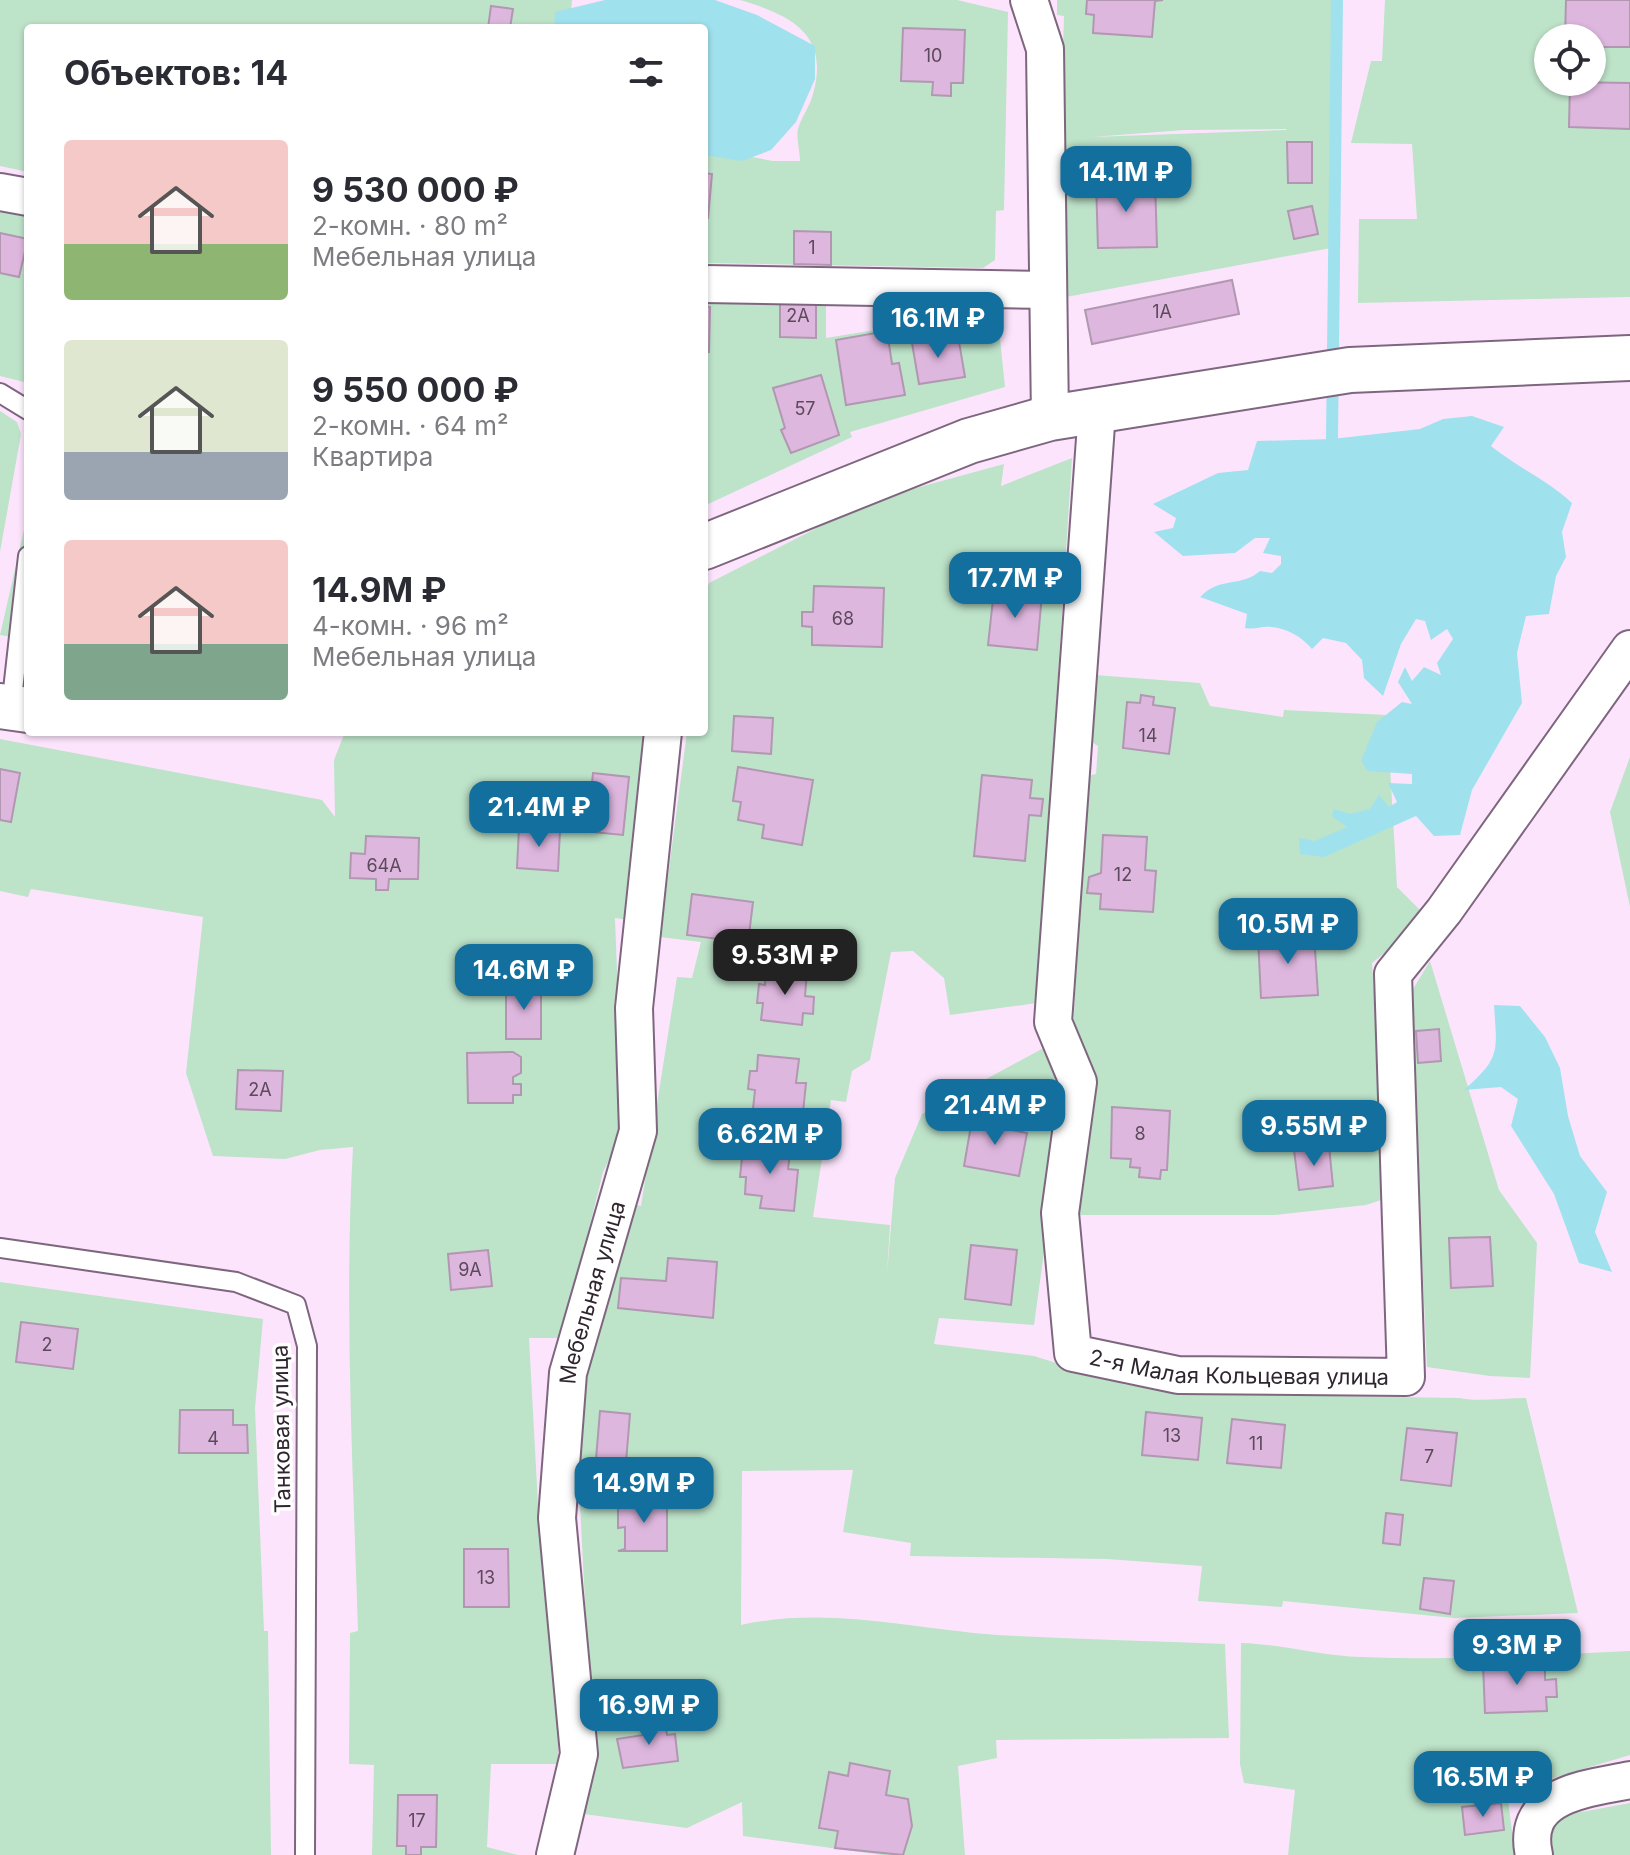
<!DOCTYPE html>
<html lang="ru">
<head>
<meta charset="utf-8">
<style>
  :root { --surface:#fff; --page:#f7f7f7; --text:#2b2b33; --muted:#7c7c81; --accent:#136f9e }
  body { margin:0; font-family:Inter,sans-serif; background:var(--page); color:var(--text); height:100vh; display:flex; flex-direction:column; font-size:30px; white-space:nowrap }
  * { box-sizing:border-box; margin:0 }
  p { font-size:26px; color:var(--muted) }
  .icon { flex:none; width:44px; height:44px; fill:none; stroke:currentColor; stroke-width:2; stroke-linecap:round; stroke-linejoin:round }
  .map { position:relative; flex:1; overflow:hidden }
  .side { position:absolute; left:24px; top:24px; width:684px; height:712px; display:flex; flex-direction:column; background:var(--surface); border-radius:8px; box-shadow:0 2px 6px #0004 }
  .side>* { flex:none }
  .fabs { position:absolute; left:1534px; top:24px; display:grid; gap:16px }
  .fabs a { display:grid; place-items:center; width:72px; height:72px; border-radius:50%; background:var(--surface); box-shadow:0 2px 6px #0004; font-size:40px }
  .price { position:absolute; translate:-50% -68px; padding:0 18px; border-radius:16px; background:var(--accent); color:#fff; font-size:26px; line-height:52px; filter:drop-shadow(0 2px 4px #0008) }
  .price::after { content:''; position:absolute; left:50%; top:48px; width:24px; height:18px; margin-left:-12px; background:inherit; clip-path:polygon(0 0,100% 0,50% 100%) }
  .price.on { background:#222; color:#fff }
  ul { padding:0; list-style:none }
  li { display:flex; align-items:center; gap:24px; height:200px; padding:0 40px }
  li span { display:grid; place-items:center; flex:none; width:224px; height:160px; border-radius:8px; color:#555 }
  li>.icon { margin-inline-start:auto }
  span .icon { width:96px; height:96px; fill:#fffc; stroke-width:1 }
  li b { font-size:34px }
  h2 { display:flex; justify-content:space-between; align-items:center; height:96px; padding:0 40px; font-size:34px }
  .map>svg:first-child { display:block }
  .green { fill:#bde3c9; fill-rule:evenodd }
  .water { fill:#a0e1ee }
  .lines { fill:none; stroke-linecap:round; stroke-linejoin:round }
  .stream { stroke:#a0e1ee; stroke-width:12 }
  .building { fill:#deb7de; stroke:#b197b1; stroke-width:2 }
  .lane-casing { stroke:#7f667f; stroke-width:22 }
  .street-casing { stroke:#7f667f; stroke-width:40 }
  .secondary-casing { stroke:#7f667f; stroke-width:48 }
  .lane { stroke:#fff; stroke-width:18 }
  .street { stroke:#fff; stroke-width:36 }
  .secondary { stroke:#fff; stroke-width:44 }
  .labels { text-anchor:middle; stroke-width:7; stroke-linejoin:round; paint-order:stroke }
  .number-label { font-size:18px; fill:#5b4a5b }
  .street-label { font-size:22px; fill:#2f252f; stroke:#fff }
</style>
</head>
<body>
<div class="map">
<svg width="1630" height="1855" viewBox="0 0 1630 1855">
  <rect width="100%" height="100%" fill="#fce5fc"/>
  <path class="green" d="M0 0H572L570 28H28V172L0 166Z
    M740 0H957L1008 12 1004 210 996 211 995 260 983 268 704 263V148L773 161H800C800 152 796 137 798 129 801 118 810 106 813 94 830 34 791 15 740 0Z
    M1057 0H1340L1332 128 1331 248 1055 299 1064 16 1057 15ZM1184 130 1286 129 1287 130 1092 137Z
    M1385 0H1630V297L1358 303 1359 219H1417L1412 144 1351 143 1371 61H1382ZM1548 38H1592V82H1548Z
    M0 200 28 207V383L0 376Z
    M826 291V338L997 310 1005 387 850 432 852 437 704 506V292Z
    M0 411 17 422 21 434 0 552Z
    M1072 458 1037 1003 950 1015 944 978 913 951 891 952 870 1060 852 1071 846 1102 831 1100 813 1217 890 1225 887 1274 895 1178 922 1114 1049 1045 1066 1091 1034 1325 939 1318 934 1344 1034 1356 1126 1385 1217 1394 1459 1398C1480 1402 1503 1398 1526 1398L1578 1613 1454 1618 1283 1601 1282 1607 1198 1601 1202 1566 1107 1559 910 1556 911 1543 843 1532 853 1470 742 1471 741 1625C827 1606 911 1629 997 1635 1073 1639 1149 1641 1225 1644L1229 1738 996 1740 997 1758 958 1766 965 1855H882L743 1836 742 1802 687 1828 584 1814 582 1764 592 1742 578 1464 592 1333 621 1201 641 1206 677 977 692 978 701 942 660 937 687 732H704V597L709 583 872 500 1004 464 1001 486Z
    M28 512V640L0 635Z
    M1095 675 1200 683 1210 706 1283 717 1284 710 1387 715 1397 887 1428 918 1372 963 1387 1183 1381 1200 1366 1205 1275 1215H1076L1073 1031 1087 776 1096 774 1098 746 1090 741Z
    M345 732H653L630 920 615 918 623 1132 603 1172 562 1338H529L538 1505 558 1624V1764H491L487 1847 518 1855H372L374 1765 349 1764 350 1633 358 1631C353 1470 344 1306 353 1147L320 1150 285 1159 213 1156 186 1073 203 917 31 889 28 897 0 891V739L322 800 335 817 334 760Z
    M1630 757V907L1610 812Z
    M1430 961 1499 1190 1537 1243 1530 1378 1490 1376 1427 1367 1410 994Z
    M0 1282 263 1319 255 1408 264 1631H268L271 1855H0Z
    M1241 1643C1282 1644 1320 1656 1361 1657 1451 1661 1540 1655 1630 1651V1755L1507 1792 1515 1855H1288L1295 1790 1244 1783 1240 1764Z
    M1630 1803V1855H1545L1552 1824 1560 1816Z"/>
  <path class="water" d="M605 0H715L757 15 815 46V79L796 122 771 150 742 161 704 155V28H554L555 12Z
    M1472 416 1504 427 1491 446C1517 467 1547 480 1572 503L1562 532 1566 557 1556 576 1549 614 1526 616 1517 653 1522 703 1472 790 1460 835 1434 836 1416 816 1324 857 1300 854 1299 838 1315 841 1347 827 1332 816 1334 809 1350 814 1370 809 1379 795 1389 807 1397 802 1388 783 1412 784V774L1368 771 1361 761 1377 722 1402 702 1412 704 1398 682 1405 667 1412 681 1424 667 1441 675 1437 663 1453 639 1447 629 1431 640 1425 621 1416 619 1401 644 1383 696 1364 678 1362 660 1346 643 1323 638 1312 649C1302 637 1287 628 1271 627 1261 626 1256 630 1245 628L1247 614 1200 597C1220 576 1240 588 1260 571L1272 573 1281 564V556L1263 553 1270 538H1255L1235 553 1183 556 1154 532 1173 528 1176 518 1153 504 1218 473 1248 470 1257 441 1332 439 1420 429 1443 419Z
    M1494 1005 1520 1006 1545 1037 1560 1068 1568 1116 1580 1156 1607 1192 1595 1232 1612 1272 1579 1263 1554 1194 1511 1126 1518 1099 1501 1087 1464 1090C1501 1057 1497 1052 1494 1005Z"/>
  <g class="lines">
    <path class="stream" d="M1332 439 1337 0"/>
  </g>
  <path class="building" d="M1087 0H1163L1155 1 1152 37 1093 33 1094 15 1086 14Z
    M1566 0H1630V47H1592V38H1565Z
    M491 6 513 9 510 28H488Z
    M903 28 965 30 963 83H951V96L932 95 933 82 901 81Z
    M1570 82 1630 83V129L1569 127Z
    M1287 142H1312V183H1288Z
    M1154 153 1155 180 1106 182 1105 154Z
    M704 173 712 174 708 218 704 217Z
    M1155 180 1157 247 1098 248 1096 181Z
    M1312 206 1318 234 1294 239 1288 211Z
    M794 231 831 232V265L794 264Z
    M0 233 28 239 19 277 0 273Z
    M1232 280 1239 314 1092 344 1085 310Z
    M780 294H816V338L780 337Z
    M704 306 710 307 709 352H704Z
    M887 331 892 364 899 363 905 395 846 405 836 340Z
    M958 336 965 377 919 384 912 343Z
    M821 375 839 435 791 453 781 430 785 428 773 388Z
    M814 586 884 588 882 647 812 645V627L802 626V612H813Z
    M994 590 1042 594 1037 650 988 645Z
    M1141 695 1154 697 1153 705 1175 708 1169 754 1123 748 1127 702 1140 703Z
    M734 716 773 718 771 754 732 751Z
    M738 767 813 780 802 845 762 838 764 825 738 820 741 802 733 801Z
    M0 769 20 773 11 822 0 820Z
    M593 773 629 777 623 835 573 830 576 801 590 803Z
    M982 775 1032 780 1030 798 1043 799 1041 816 1029 815 1025 861 974 856Z
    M519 828 560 830 558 871 517 868Z
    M1103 835 1147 837 1145 870 1156 871 1153 912 1100 909 1101 894 1087 893 1089 877 1101 873Z
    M366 836 419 838 418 879H389L388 890H376V879L350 878 351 853 365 854Z
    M692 894 753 902 748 943 687 935Z
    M1314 934 1318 995 1261 998 1258 938Z
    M766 968 807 972 805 996 814 997 813 1014 803 1013 802 1025 761 1020 763 1003H757L759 984 765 985Z
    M541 985V1039H506V986Z
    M1439 1029 1441 1061 1418 1063 1416 1031Z
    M513 1052 521 1057V1073L513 1077V1084H521V1095H513V1103H468L467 1053Z
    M758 1055 799 1059 796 1083H806L802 1122 752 1118 755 1090 748 1089 750 1071H757Z
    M238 1070 283 1071 281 1111 236 1109Z
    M1112 1107 1170 1111 1167 1170H1161L1160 1179 1139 1177 1140 1168 1130 1167 1131 1159 1111 1158Z
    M973 1114 1002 1120 1001 1128 1027 1133 1019 1176 964 1166Z
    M750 1142 791 1146 788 1169 798 1170 794 1211 760 1208 762 1196 745 1194 746 1177H740L742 1158 748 1159Z
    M1329 1146 1333 1186 1299 1190 1294 1150Z
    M1490 1237 1493 1286 1451 1288 1449 1238Z
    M971 1245 1017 1250 1011 1305 965 1299Z
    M488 1250 492 1286 451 1290 448 1254Z
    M668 1258 717 1262 713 1318 618 1308 621 1278 666 1281Z
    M21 1322 78 1329 73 1369 16 1362Z
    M180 1410H233V1425H247L248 1453H179Z
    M600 1411 630 1414 626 1462 596 1459Z
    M1146 1412 1202 1418 1198 1460 1142 1455Z
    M1232 1419 1285 1425 1281 1468 1227 1463Z
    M1407 1428 1457 1433 1451 1486 1401 1480Z
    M618 1501H667V1551H618L625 1549V1527L618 1528Z
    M1386 1513 1403 1515 1400 1545 1383 1543Z
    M464 1549H508L509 1607H464Z
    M1424 1578 1454 1581 1450 1614 1420 1609Z
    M1545 1661V1680L1556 1679 1557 1697H1546L1547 1711 1485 1713 1483 1664Z
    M665 1720 667 1735 675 1734 678 1761 623 1768 617 1739 650 1734 649 1722Z
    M850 1763 890 1771 886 1795 908 1799 912 1826 903 1855 835 1848 838 1831 819 1828 829 1772 848 1776Z
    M398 1795H437L436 1847H421V1855H406V1846H397Z
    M1501 1803 1504 1830 1465 1835 1462 1807Z"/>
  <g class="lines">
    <defs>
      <path id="lane" d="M0 393 28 410
        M11 708 28 556
        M0 1248 236 1282 296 1305 307 1346 305 1855"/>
      <g id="street">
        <path d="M1029 0 1045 49 1050 418"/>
        <path d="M0 192 28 197"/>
        <path d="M704 284 1047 290"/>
        <path id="s1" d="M1097 411 1053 1022 1078 1082 1060 1213 1073 1353 1178 1375 1406 1377 1393 974 1444 911 1630 649"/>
        <path id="s2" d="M555 1855 579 1754 557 1518 568 1373 638 1131 634 1008 663 732"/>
        <path d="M1534 1855C1520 1793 1588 1789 1630 1780"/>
      </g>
      <path id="secondary" d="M704 547 969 441 1050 418 1350 370 1630 358
        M0 706 28 710"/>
    </defs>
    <use href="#lane" class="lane-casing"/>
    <use href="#street" class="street-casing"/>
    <use href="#secondary" class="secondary-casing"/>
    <use href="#lane" class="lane"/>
    <use href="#street" class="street"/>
    <use href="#secondary" class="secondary"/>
  </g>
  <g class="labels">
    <g class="number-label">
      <text x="933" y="62">10</text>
      <text x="812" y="254">1</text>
      <text x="1162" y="318">1А</text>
      <text x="798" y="322">2А</text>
      <text x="805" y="415">57</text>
      <text x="843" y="625">68</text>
      <text x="1148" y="742">14</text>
      <text x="384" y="872">64А</text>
      <text x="1123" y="881">12</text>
      <text x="260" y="1096">2А</text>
      <text x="1140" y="1140">8</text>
      <text x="470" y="1276">9А</text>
      <text x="47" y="1351">2</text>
      <text x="1172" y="1442">13</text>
      <text x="213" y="1445">4</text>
      <text x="1256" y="1450">11</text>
      <text x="1429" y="1463">7</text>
      <text x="486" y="1584">13</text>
      <text x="417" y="1827">17</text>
    </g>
    <g class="street-label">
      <text dy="8" stroke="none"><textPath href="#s2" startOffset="570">Мебельная улица</textPath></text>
      <text dy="8" stroke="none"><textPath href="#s1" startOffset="1118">2-я Малая Кольцевая улица</textPath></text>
      <text transform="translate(281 1429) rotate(-91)" y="8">Танковая улица</text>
    </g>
  </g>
</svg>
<div class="fabs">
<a><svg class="icon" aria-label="locate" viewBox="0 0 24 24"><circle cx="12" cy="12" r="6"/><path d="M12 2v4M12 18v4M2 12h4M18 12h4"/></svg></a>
</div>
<b class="price" style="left:1126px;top:214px">14.1M ₽</b>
<b class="price" style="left:938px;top:360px">16.1M ₽</b>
<b class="price" style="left:1015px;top:620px">17.7M ₽</b>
<b class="price" style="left:539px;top:849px">21.4M ₽</b>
<b class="price" style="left:1288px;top:966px">10.5M ₽</b>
<b class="price on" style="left:785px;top:997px">9.53M ₽</b>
<b class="price" style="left:524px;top:1012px">14.6M ₽</b>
<b class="price" style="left:995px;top:1147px">21.4M ₽</b>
<b class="price" style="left:1314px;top:1168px">9.55M ₽</b>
<b class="price" style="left:770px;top:1176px">6.62M ₽</b>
<b class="price" style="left:644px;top:1525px">14.9M ₽</b>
<b class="price" style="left:1517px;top:1687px">9.3M ₽</b>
<b class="price" style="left:649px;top:1747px">16.9M ₽</b>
<b class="price" style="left:1483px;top:1819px">16.5M ₽</b>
<section class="side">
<h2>Объектов: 14<svg class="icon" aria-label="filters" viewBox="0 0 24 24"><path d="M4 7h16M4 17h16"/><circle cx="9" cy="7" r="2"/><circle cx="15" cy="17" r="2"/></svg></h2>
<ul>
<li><span style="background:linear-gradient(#f6c9c9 65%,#8fb573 0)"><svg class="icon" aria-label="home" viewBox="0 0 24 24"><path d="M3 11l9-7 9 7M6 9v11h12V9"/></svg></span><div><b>9 530 000 ₽</b><p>2-комн. · 80 m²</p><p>Мебельная улица</p></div></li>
<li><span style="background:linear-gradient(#dfe7d0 70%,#9aa5b1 0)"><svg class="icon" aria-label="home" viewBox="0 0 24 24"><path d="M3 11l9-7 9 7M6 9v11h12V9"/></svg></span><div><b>9 550 000 ₽</b><p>2-комн. · 64 m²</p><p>Квартира</p></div></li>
<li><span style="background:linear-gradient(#f6c9c9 65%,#7fa58c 0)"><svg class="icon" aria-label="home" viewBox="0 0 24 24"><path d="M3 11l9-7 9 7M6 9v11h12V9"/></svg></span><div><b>14.9M ₽</b><p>4-комн. · 96 m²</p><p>Мебельная улица</p></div></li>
</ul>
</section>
</div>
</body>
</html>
